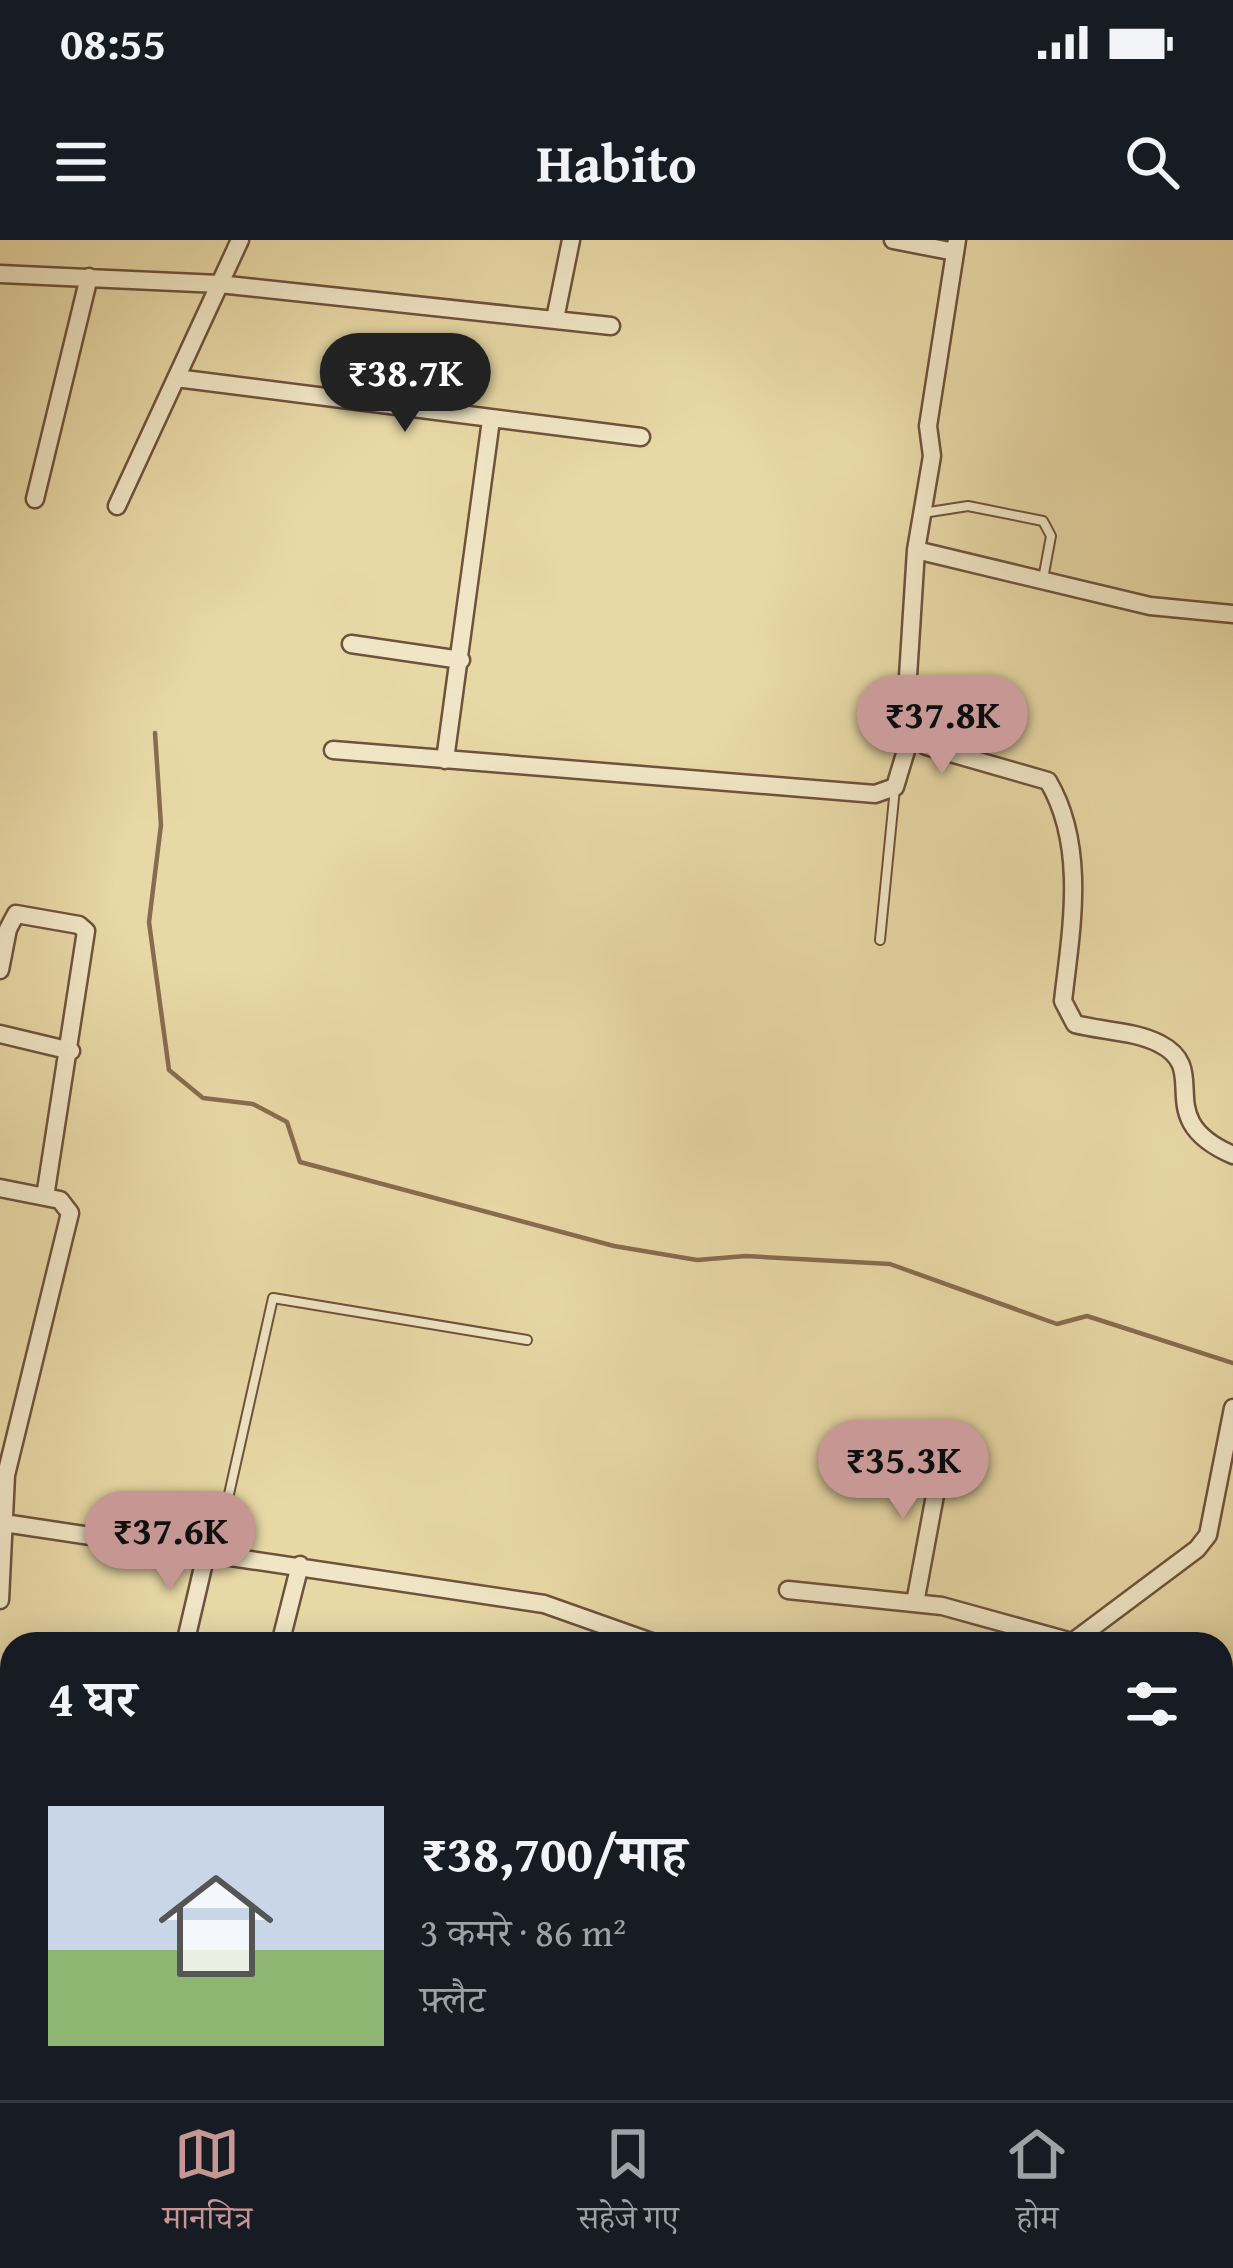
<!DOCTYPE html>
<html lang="hi">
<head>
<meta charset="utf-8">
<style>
  :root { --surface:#171b24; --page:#242831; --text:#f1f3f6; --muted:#9ea1a6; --line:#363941; --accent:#c59692 }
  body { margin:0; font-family:"Gentium Book Plus","Noto Serif Devanagari",serif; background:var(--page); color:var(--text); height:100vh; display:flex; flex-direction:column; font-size:45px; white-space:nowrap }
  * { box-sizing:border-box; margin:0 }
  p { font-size:39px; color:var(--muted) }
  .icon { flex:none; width:66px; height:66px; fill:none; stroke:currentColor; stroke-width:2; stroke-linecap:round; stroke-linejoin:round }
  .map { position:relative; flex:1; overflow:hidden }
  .details { position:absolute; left:0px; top:1392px; width:1233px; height:468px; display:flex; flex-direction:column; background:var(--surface); border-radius:36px 36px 0 0; box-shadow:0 6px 30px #0003 }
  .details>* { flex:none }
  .price { position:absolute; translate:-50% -102px; padding:0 27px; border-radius:42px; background:var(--accent); color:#111; font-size:39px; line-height:78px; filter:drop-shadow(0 3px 6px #0008) }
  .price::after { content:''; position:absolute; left:50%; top:72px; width:36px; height:27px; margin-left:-18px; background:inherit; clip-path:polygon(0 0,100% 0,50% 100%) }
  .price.active { background:#222; color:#fff }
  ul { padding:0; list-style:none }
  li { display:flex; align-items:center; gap:36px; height:300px; padding:0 48px }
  li span { display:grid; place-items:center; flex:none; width:336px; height:240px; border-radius:0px; color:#555 }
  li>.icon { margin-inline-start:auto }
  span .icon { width:144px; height:144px; fill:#fffc; stroke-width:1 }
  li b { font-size:51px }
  h2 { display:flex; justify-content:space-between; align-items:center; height:144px; padding:0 48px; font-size:51px }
  .status { display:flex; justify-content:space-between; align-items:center; height:84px; padding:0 60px; background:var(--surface); direction:ltr }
  .status svg { height:33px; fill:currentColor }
  header { display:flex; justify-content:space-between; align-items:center; height:156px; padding:0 48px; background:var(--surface); font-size:54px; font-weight:800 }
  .menu { display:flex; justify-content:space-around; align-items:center; height:168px; border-top:3px solid var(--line); background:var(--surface); font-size:33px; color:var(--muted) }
  .menu a { display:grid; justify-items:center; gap:6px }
  .menu .active { color:var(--accent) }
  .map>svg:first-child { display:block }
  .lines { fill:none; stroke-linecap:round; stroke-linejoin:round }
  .stream { stroke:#876c50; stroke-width:4.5 }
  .service-casing { stroke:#6f523c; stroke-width:12 }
  .minor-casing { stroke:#6f523c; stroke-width:21 }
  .service { stroke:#f0e6c5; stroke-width:8 }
  .minor { stroke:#f0e6c5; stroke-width:16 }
</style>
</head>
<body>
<div class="status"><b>08:55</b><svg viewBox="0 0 49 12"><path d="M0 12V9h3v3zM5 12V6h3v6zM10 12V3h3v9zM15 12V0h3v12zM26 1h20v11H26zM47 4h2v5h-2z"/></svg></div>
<header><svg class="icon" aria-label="menu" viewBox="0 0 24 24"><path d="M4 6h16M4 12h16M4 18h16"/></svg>Habito<svg class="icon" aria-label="search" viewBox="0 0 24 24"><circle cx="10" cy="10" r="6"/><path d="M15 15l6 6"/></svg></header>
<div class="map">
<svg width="1233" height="1860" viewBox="0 0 1233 1860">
  <rect width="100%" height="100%" fill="#e8d8a6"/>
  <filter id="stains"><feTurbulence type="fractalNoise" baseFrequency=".00167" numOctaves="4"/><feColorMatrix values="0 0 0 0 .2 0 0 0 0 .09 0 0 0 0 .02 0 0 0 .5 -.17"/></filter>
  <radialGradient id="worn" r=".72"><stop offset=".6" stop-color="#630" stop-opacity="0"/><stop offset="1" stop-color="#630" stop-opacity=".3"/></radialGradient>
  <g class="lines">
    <path class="stream" d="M155 493 161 585 149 682 169 830 203 858 253 864 287 882 300 922 614 1006 697 1020 746 1016 890 1024 1057 1084 1087 1076 1233 1123"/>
    <defs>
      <path id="service" d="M923 273 968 266 1043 281 1051 296 1043 339
        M880 700 895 548
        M216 1312 273 1058 527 1100"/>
      <path id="minor" d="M893 0 955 12
        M957 0 928 186 932 216 916 310 905 484 926 506 1048 541C1087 607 1071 690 1063 761L1075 784C1101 791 1136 791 1160 804 1213 831 1149 879 1233 915
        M0 34 219 44 611 86
        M555 79 571 0
        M176 138 641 197
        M35 259 89 37
        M117 266 240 0
        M916 310 1150 366 1233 374
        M351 404 461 420
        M333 510 875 554 895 547 911 494
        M445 520 491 180
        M0 730 8 689 16 674 79 685 86 691 45 957
        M0 794 71 811
        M0 948 60 960 70 973 6 1235 0 1360
        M4 1283 544 1364 657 1404
        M788 1350 942 1366 1072 1402
        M915 1363 943 1212
        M185 1404 206 1314
        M280 1404 300 1325
        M1070 1404 1197 1309 1208 1295 1233 1168
        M0 1444 12 1447
        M1221 1703H1233
        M0 1759 5 1770 0 1797
        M1141 1848 1156 1860
        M696 1860 699 1848"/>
    </defs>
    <use href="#service" class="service-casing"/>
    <use href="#minor" class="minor-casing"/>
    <use href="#service" class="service"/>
    <use href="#minor" class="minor"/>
  </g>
  <rect width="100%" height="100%" filter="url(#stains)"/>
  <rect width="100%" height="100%" fill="url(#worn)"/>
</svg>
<b class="price active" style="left:405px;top:195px">₹38.7K</b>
<b class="price" style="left:942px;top:537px">₹37.8K</b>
<b class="price" style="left:903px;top:1282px">₹35.3K</b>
<b class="price" style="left:170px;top:1353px">₹37.6K</b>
<section class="details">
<h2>4 घर<svg class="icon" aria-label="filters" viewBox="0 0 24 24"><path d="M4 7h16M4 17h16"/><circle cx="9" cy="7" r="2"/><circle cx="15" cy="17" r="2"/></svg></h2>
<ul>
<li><span style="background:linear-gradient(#c9d6e8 60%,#8fb573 0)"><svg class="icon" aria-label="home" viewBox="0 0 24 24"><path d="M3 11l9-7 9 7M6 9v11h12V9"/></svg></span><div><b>₹38,700/माह</b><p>3 कमरे · 86 m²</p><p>फ़्लैट</p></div></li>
</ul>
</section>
</div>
<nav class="menu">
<a class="active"><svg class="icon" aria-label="map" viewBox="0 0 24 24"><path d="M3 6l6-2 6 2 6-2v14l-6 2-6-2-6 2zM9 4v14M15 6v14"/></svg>मानचित्र</a>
<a><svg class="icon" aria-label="saved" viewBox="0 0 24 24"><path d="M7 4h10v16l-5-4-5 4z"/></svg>सहेजे गए</a>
<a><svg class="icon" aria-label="home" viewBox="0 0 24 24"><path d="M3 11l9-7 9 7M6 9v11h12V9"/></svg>होम</a>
</nav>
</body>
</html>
